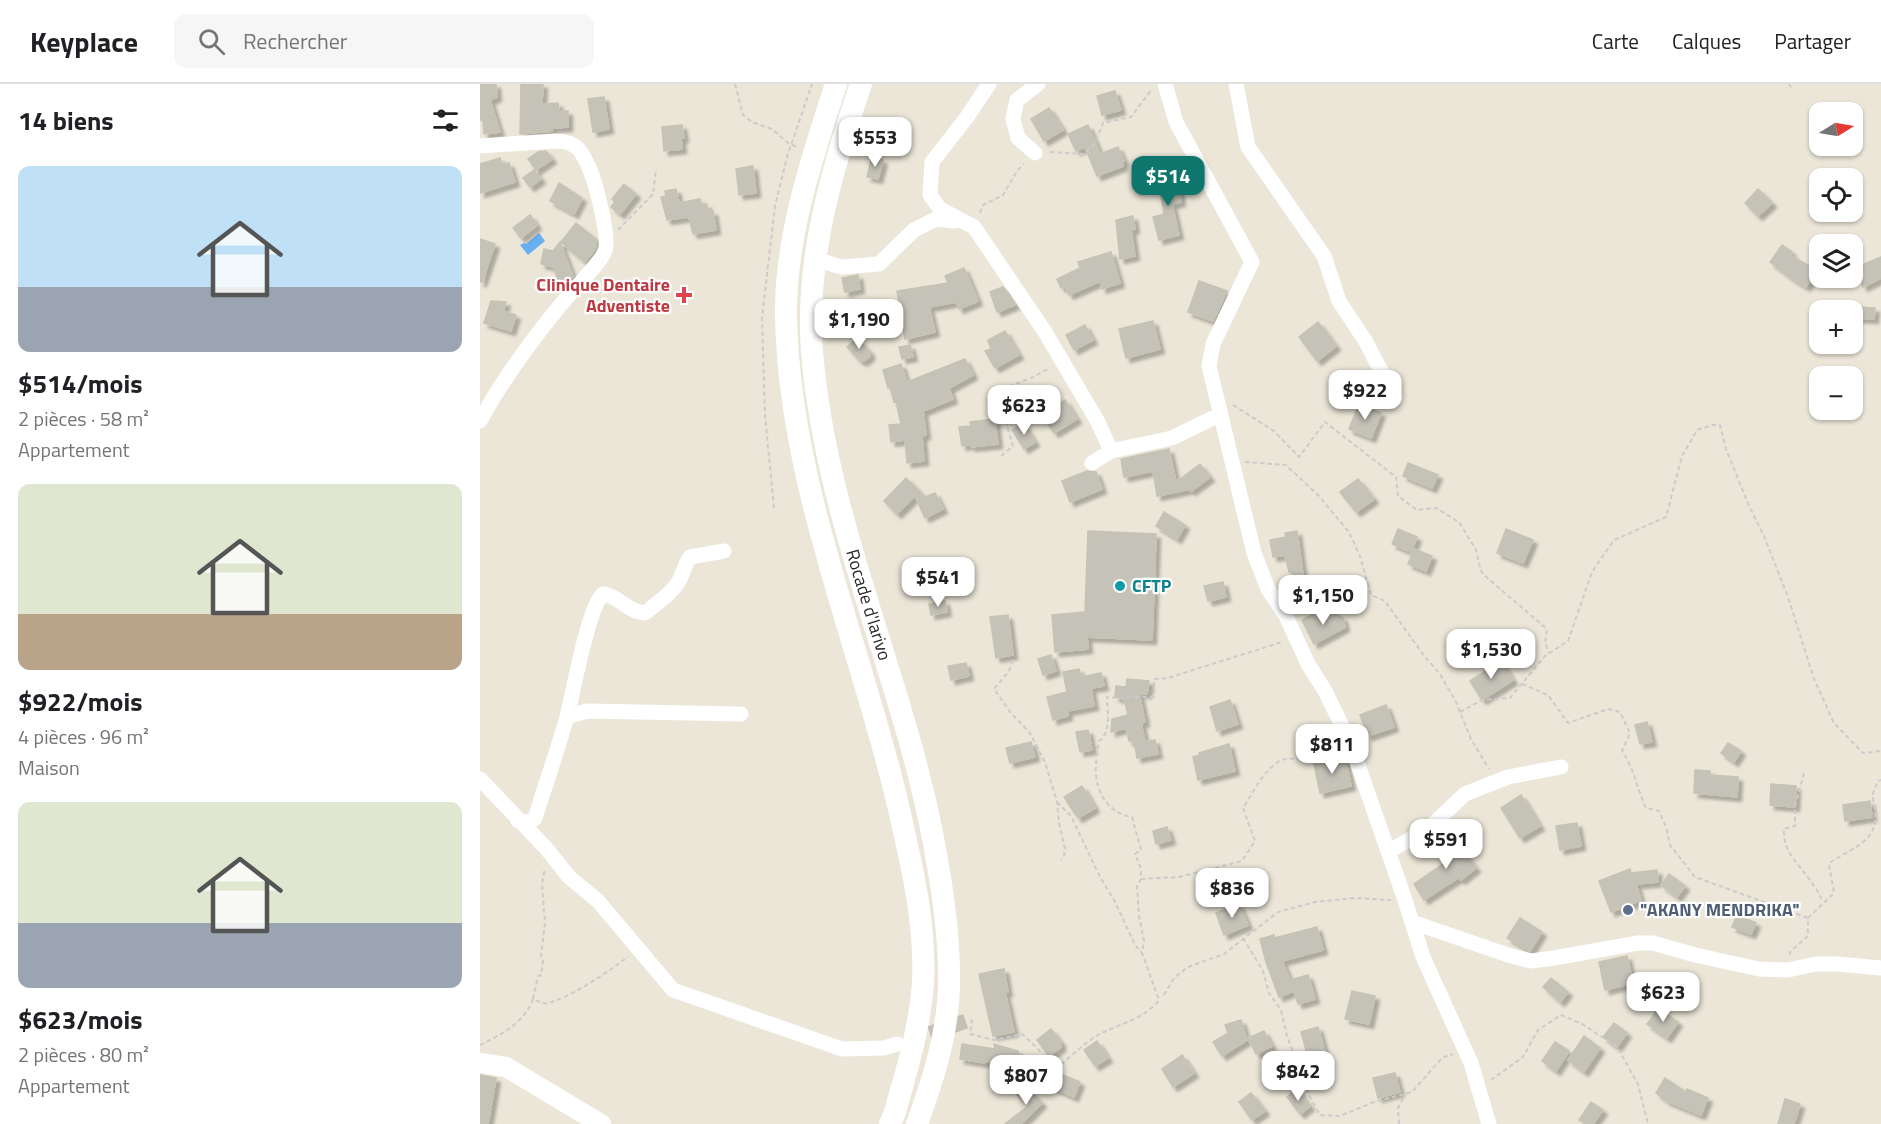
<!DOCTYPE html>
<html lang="fr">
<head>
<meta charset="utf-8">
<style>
  :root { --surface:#fff; --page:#f6f6f6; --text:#202124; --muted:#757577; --line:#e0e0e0; --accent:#0f766e }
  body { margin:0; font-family:"Titillium Web",sans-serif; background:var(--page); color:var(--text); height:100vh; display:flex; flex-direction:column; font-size:22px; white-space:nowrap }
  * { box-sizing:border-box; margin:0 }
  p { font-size:20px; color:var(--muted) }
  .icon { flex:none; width:33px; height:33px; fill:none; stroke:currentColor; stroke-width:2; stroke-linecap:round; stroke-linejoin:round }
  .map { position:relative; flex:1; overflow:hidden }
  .sheet { display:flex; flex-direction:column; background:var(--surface); width:480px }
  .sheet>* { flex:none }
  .needle { width:39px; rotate:79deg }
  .buttons { position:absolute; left:1329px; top:18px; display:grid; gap:12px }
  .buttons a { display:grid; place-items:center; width:54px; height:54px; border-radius:12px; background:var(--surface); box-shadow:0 2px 4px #0004; font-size:30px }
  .price { position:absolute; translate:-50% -51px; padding:0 14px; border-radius:12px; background:#fff; color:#222; font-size:20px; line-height:39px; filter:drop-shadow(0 2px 3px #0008) }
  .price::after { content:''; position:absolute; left:50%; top:36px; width:18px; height:14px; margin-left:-9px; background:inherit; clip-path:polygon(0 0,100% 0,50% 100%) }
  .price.active { background:var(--accent); color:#fff }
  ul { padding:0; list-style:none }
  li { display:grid; align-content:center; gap:12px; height:318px; padding:0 18px }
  li span { display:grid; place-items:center; height:186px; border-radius:12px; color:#555 }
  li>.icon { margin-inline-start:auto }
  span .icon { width:108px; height:108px; fill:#fffc; stroke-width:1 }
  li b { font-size:26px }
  h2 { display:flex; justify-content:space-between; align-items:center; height:72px; padding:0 18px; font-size:26px }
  header { display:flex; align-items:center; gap:36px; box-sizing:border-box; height:84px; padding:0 30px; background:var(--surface); border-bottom:2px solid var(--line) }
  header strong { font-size:28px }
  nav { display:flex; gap:33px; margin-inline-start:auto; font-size:21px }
  .search { width:420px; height:54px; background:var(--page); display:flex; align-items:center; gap:15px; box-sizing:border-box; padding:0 21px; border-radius:12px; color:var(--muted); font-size:22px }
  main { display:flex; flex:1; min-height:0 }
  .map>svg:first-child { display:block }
  .water { fill:#67aff1 }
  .building { fill:#c5c3b8; stroke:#c5c3b2; stroke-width:1.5; filter:url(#shadow) }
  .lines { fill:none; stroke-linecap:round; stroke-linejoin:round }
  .minor-tunnel { stroke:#c4c0b5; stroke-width:15; stroke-dasharray:15 8; stroke-linecap:butt }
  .path { stroke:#cbcbcb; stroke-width:2; stroke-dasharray:4.5 3; stroke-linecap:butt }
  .minor { stroke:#fff; stroke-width:15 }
  .tertiary { stroke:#fff; stroke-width:20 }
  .secondary { stroke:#fff; stroke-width:22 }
  .health-dot { fill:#e0444e; stroke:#fff; stroke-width:2 }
  .culture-dot { fill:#0f9aa8; stroke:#fff; stroke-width:2 }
  .service-dot { fill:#5c6f8a; stroke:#fff; stroke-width:2 }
  .labels { text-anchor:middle; stroke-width:4.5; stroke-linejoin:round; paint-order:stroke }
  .health-label { font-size:18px; font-weight:bold; fill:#be3a42; stroke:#fff; text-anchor:end }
  .culture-label { font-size:18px; font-weight:bold; fill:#0d838f; stroke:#fff; text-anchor:start }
  .street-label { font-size:18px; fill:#272727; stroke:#fff }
  .service-label { font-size:18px; font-weight:bold; fill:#4e5e75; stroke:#fff; text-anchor:start }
</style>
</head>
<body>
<header>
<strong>Keyplace</strong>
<div class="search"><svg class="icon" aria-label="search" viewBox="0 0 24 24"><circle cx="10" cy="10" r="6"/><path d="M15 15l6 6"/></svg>Rechercher</div>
<nav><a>Carte</a><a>Calques</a><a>Partager</a></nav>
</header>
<main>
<section class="sheet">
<h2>14 biens<svg class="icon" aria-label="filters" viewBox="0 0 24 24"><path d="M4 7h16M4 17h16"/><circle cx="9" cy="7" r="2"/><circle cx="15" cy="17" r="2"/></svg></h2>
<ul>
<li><span style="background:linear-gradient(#bfe0f5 65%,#9aa5b1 0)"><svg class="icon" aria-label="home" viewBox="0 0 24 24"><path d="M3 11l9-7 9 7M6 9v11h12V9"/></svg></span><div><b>$514/mois</b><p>2 pièces · 58 m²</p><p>Appartement</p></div></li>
<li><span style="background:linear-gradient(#dfe7d0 70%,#b9a48a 0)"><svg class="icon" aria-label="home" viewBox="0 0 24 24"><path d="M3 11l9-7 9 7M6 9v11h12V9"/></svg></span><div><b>$922/mois</b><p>4 pièces · 96 m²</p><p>Maison</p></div></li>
<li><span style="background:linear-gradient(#dfe7d0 65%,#9aa5b1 0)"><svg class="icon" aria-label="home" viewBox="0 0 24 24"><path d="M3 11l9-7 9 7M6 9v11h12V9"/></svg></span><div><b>$623/mois</b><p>2 pièces · 80 m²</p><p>Appartement</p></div></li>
</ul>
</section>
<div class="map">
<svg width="1401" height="1040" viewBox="0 0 1401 1040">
  <defs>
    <filter id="shadow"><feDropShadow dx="4.5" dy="4.5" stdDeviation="1.5" flood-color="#0004"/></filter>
  </defs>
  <rect width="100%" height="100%" fill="#ebe6d8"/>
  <path class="water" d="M59 149 65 157 48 171 40 161 44 159 46 160Z"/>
  <path class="building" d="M0 0H16L17 13 10 16 20 48 4 50 3 36H0Z
    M41 0H63L62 20 78 19 79 27H88V43L71 44 72 47 40 50Z
    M635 7 641 26 622 31 617 12Z
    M124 13 129 45 113 48 108 15Z
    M569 24 583 46 564 57 551 35Z
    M202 41 204 54H201L202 65 184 67 182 43Z
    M608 41 620 70 638 63 644 77 642 78 643 82 617 92 605 63 596 67 588 50Z
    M66 67 72 75 56 86 48 75 58 68Z
    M392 73 403 76 398 95 387 93Z
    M20 74 22 81 29 79 35 98 0 109V80Z
    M273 82 276 109 259 111 256 85Z
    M54 86 61 95 50 103 43 94Z
    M697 89 701 118 692 120 699 151 679 156 673 133 684 130 678 92Z
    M79 99 102 114 94 130 70 117Z
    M144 100 156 110 140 130 131 123 135 118 132 115Z
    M196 105 199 119 220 115 221 121 227 120 228 128 233 127 236 146 213 150 209 133 187 136 181 113 186 112 185 107Z
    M1278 105 1292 119 1278 132 1265 119Z
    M50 131 57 141 41 154 33 144Z
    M653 132 655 145 651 146 655 172 640 175 636 136Z
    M96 139 116 155V164L105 178 81 158Z
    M0 155 15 160 2 198H0Z
    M80 158 93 193 78 198 74 183 61 180 64 165 73 167Z
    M1302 161 1312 168 1310 171 1336 186 1326 203 1311 194 1290 178Z
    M631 168 640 199 622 205 620 197 589 211 585 202 581 204 577 195 600 184 598 178Z
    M1401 173V194L1383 203 1375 184Z
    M484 184 498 217 479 225 476 218 449 223 455 248 425 255 417 207 468 199 465 192Z
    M378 191 380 205 365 208 362 194Z
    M719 197 747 207 733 237 708 228Z
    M523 203 535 221 517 228 510 208Z
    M11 217 26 218 23 227 36 231 31 247 4 239Z
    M1379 223 1395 224 1394 235 1378 234Z
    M673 237 680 265 646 274 639 245Z
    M838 238 856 262 837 277 819 253Z
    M605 241 613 256 594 266 586 251Z
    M525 247 539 271 515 284 505 267 511 265 508 256Z
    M377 254 390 268V272L384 277H380L367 263Z
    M430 261 433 273 422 275 419 263Z
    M485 275 493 291 469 304 473 315 443 327 446 351 442 352 444 377 427 379 425 356 411 358 409 341 421 340 416 317 414 318 410 303 408 304 403 286 421 280 427 298Z
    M585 316 597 335 574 349 562 331Z
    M879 320 901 329 891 354 869 345Z
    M515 335 518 360 491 363V360L482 362 479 343 491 342 490 338Z
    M543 339 555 358 544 365 532 346Z
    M689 365 696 398 720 380 730 393 711 407 710 405 677 412 673 387 644 393 641 375Z
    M928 379 958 391 952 404 923 392Z
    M607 387 616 388 622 405 590 418 582 397Z
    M426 394 445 413 455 409 463 425 445 434 435 412 417 430 404 417Z
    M878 395 894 415 876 428 860 408Z
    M684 428 705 441 697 455 676 442Z
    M918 445 937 453 931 468 912 460Z
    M1026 445 1053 456 1043 479 1017 469Z
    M608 447 676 450 672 556 607 553 608 565 575 568 572 531 605 528Z
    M817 447 823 491 813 492 812 488H809L805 471 793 473 790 456 806 453 805 449Z
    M934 465 952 472 946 487 928 480Z
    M743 498 746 513 728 517 724 502Z
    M465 517 467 528 451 531 449 520Z
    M837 528 839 530 854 529 863 534 865 543 834 560 822 536Z
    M528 531 533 571 516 574 510 533Z
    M571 571 576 587 563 591 558 575Z
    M1021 577 1033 596 1002 616 990 597Z
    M486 579 489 592 471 596 468 582Z
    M599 585 601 593 621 589 624 602 611 604 614 622 587 627 588 632 573 636 567 613 587 608 583 588Z
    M647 595 669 597 667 610 659 609 665 638 661 639 665 658 675 656 678 670 657 674 654 656 649 657 646 644 631 648 632 635 648 631 644 615 635 613 636 602 646 603Z
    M750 616 758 640 737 647 730 623Z
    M906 621 914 643 888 652 880 631Z
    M1167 638 1172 658 1160 660 1155 641Z
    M608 646 612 666 600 668 596 648Z
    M551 658 555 673 530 679 526 664Z
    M1248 659 1261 667 1254 678 1241 669Z
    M749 660 755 687 718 696 713 673 720 671 719 669Z
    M865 673 871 702 840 709 834 680Z
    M1215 686 1230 687V691L1258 693 1257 713 1214 709Z
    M1291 700 1316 702 1315 723 1290 721Z
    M602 702 615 724 598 734 584 713Z
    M1041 711 1060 742 1040 754 1021 724Z
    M1390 717 1392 733 1365 737 1363 721Z
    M1097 739 1101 762 1080 766 1076 742Z
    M687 743 691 756 676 760 673 747Z
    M972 753 996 784 981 796 979 793 944 816 934 800 967 777 957 765Z
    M1150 785 1151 789 1177 786 1178 798 1156 800 1161 816 1131 828 1119 797Z
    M1189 790 1205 802 1197 813 1181 801Z
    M759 820 768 841 744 851 736 829Z
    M1257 831 1276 839 1271 850 1252 843Z
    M1040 834 1062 848 1050 867 1027 854Z
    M837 843 843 866 802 877 810 896 828 891 835 915 818 920 814 907 799 913 786 878 780 855 794 851 795 854Z
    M1147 872 1153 899 1125 906 1119 878Z
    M524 885 528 908H525L534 948 513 952 499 890Z
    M1071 894 1088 908 1080 918 1063 903Z
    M872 907 895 912 889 940 865 935Z
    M1178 925 1198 938 1187 954 1167 940Z
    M761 936 767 956 742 972 733 958 748 949 745 941Z
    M1134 939 1147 949 1137 963 1123 953Z
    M838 943 845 968 828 973 821 948Z
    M571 945 581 958V963L569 972 557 956Z
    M784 947 792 962 776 970 768 954Z
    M1104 952 1120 964 1104 988 1088 976Z
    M617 957 628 974 615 982 604 966Z
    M1075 958 1089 967 1076 987 1062 977Z
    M482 960 515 965 514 960 538 967 540 980 539 986 506 977 505 979 480 975Z
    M702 971 714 989 693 1003 682 985Z
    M578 989 600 998 594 1013 573 1004Z
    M915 989 920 1008 898 1014 893 994Z
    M0 991 16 994 8 1040H0Z
    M1185 994 1206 1008 1207 1005 1228 1014 1221 1031 1187 1017 1176 1009Z
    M544 1001 562 1019 541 1040H525L548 1022 536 1010Z
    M817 1005 830 1022 820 1030 807 1013Z
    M771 1009 785 1027 772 1036 759 1018Z
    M1305 1015 1320 1020 1314 1040H1298Z
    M1111 1018 1123 1026 1113 1040H1106L1099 1036Z"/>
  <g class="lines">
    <path class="minor-tunnel" d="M428 957 492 935"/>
    <path class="path" d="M255 0 263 31 272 38 292 45 308 59 317 63
      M1309 0 1311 3
      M570 68 604 70 615 59 623 39 651 33 672 5
      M500 129 503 121 523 111 537 87 544 80
      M138 146 173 110 176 85
      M753 321 794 347 819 373 845 338 916 393 918 412 937 426 956 424 979 438 996 466 1001 487 1005 492 1067 545 1065 559 1069 569
      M521 372 533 362 519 315 522 305 551 294 570 284
      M765 378 806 381 839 412 869 448 880 472 891 511 905 517 945 573 960 590 976 618 991 655 1009 685
      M294 424 285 331 282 234 295 122 307 73 332 0
      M533 576 529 587 514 605 531 629 550 649 565 678 577 718 579 739 585 765 584 772 581 776
      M1042 600 1068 611 1088 639 1128 625 1140 628 1150 649 1142 667C1154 684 1157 705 1166 724L1179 727 1186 743 1190 761 1215 793 1328 834
      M980 628 1002 616 1030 614 1065 572 1088 557 1112 488 1134 456 1186 433 1202 372 1217 346 1232 341H1240L1246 365 1269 422 1284 452 1308 513 1334 595 1354 639 1383 669 1401 667
      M1324 689 1315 723V742L1304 745C1302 768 1320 781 1332 799 1336 804 1339 810 1342 816
      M577 718 591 732 620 793 634 816 655 861 662 869
      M661 795 699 793 762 777 775 757 763 724C773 709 784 684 802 676 808 674 815 675 821 674 835 673 845 667 857 662
      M763 854 783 887 789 909 801 926 807 952 830 1013 840 1031 860 1032 894 1018 932 1008 962 974 973 970
      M1310 871V868L1328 852V834L1354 809 1349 781 1352 777C1371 765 1399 757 1395 728 1393 710 1390 715 1398 697L1401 696
      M684 911 694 894 708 883 744 870 798 828 835 818 874 814 911 816
      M53 915 58 892 61 891 63 877 61 873 65 839 62 800 65 784
      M492 935 490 950 514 956 542 950 559 966 573 987C586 977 604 959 618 951 638 940 665 935 679 916L662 869 664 857 659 832 657 802 661 795V785L655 770 661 766 652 733C627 729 614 706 616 681 616 673 618 665 619 657 632 648 627 627 627 613 643 615 657 612 674 613V595L688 594 802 558
      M0 961C21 951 45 938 53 915 58 917 62 920 67 919 89 915 129 887 148 873
      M1011 996 1043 973 1058 946 1081 931 1102 940 1137 963 1158 1000 1168 1040
      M919 1040 918 1024 925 1011"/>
    <path class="minor" d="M509 0 487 33 452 78 450 111 460 125 494 143 565 248 618 338 631 367
      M685 0 696 38 772 178 733 260 729 282 774 469 788 505 806 532 828 580 845 607 870 658 924 813 943 873 991 979 1009 1040
      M756 0 768 63 844 172 859 217 886 258 915 314
      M0 62 75 57C97 57 102 67 110 86 116 100 130 154 125 167 121 179 88 211 78 224 52 256 20 300 0 337
      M555 69 538 54 533 35 537 16 558 0
      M336 175 361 183 399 180 434 146 456 135 475 137
      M612 379 631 367 692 354 739 331
      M87 633 107 627 261 630
      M0 695 66 764 89 793 118 817 193 906 362 965 404 964 417 960
      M38 737 50 738 55 734C66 700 77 667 87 633 93 609 108 523 123 510 139 512 148 528 165 529 177 519 193 509 200 495 204 487 205 480 210 473L244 467
      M909 767 947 746 985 710 1028 693 1081 683
      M932 838 1028 871 1051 877 1074 874 1158 859H1173L1215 871 1279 885 1308 886 1336 880H1357L1401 884"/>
    <path class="tertiary" d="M0 979 26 983 121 1040"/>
    <g class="secondary">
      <path d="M356 0C332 74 305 153 306 232 309 399 380 559 418 721 431 778 446 839 443 899 440 943 427 985 415 1028L410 1040"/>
      <path id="s1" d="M381 0C352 85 325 176 332 267 346 445 430 607 458 782 465 822 470 864 469 905 467 952 453 996 437 1040"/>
    </g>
  </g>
  <path class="health-dot" d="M201 202h6v6h6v6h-6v6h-6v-6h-6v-6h6z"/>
  <circle class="culture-dot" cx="640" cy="502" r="6"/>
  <circle class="service-dot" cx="1148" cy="826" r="6"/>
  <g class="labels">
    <g class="health-label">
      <text x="190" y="207">Clinique Dentaire<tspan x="190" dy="21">Adventiste</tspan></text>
    </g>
    <g class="culture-label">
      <text x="652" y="508">CFTP</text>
    </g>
    <g class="street-label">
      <text dy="6" stroke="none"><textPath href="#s1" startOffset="534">Rocade d'Iarivo</textPath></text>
    </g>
    <g class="service-label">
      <text x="1160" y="832">"AKANY MENDRIKA"</text>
    </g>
  </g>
</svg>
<div class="buttons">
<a><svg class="needle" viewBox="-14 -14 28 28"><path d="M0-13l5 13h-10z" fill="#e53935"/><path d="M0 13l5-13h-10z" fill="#757577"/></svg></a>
<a><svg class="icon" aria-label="locate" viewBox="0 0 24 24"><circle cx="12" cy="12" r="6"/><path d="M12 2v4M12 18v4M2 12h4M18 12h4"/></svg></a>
<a><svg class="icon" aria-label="layers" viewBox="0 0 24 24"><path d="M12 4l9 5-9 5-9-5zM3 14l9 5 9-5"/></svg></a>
<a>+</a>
<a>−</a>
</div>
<b class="price" style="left:395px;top:84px">$553</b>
<b class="price active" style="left:688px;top:123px">$514</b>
<b class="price" style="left:379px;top:266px">$1,190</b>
<b class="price" style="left:885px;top:337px">$922</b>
<b class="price" style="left:544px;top:352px">$623</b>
<b class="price" style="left:458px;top:524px">$541</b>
<b class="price" style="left:843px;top:542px">$1,150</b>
<b class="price" style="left:1011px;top:596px">$1,530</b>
<b class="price" style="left:852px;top:691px">$811</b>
<b class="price" style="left:966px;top:786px">$591</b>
<b class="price" style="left:752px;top:835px">$836</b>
<b class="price" style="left:1183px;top:939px">$623</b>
<b class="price" style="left:818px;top:1018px">$842</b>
<b class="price" style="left:546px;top:1022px">$807</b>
</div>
</main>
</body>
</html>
